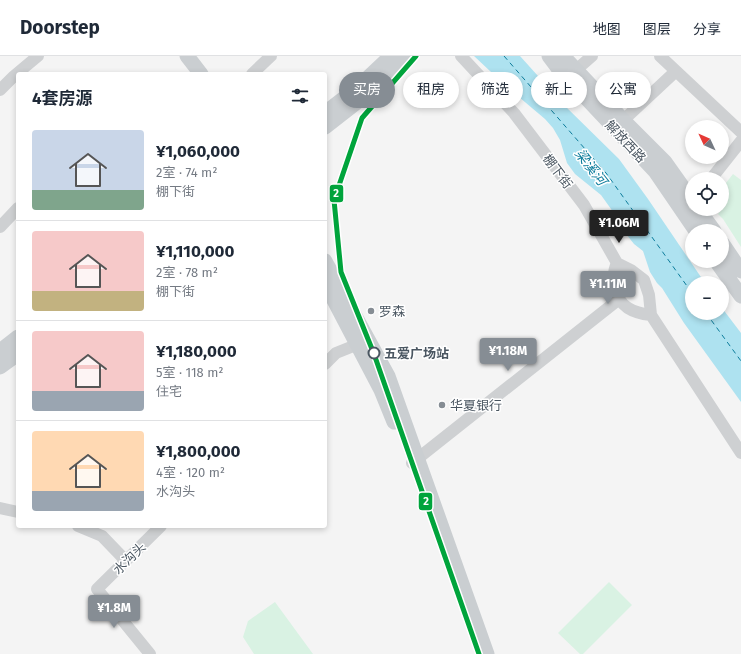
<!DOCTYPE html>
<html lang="zh">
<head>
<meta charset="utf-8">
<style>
  :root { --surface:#fff; --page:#f2f2f3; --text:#1f2937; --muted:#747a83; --line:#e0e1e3; --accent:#868d94 }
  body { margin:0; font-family:"Fira Sans","Noto Sans SC",sans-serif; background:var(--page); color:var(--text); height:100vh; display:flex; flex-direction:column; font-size:15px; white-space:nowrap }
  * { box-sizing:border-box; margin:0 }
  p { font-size:13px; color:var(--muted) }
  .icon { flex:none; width:22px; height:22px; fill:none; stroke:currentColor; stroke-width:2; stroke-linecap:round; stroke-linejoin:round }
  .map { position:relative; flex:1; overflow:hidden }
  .side { position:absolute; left:16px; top:16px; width:311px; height:456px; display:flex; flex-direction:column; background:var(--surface); border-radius:4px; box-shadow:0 2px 6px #0003 }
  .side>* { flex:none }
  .banner { position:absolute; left:339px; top:16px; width:342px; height:36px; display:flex; gap:8px }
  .needle { width:26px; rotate:314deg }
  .tools { position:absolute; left:685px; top:64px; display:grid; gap:8px }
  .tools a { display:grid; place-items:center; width:44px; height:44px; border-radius:50%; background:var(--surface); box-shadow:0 2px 6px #0003; font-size:20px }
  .price { position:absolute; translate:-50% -34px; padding:0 9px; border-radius:4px; background:var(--accent); color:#fff; font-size:13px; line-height:26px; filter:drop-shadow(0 1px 2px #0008) }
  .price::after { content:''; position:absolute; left:50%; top:24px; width:12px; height:9px; margin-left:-6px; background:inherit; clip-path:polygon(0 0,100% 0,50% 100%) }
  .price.current { background:#222; color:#fff }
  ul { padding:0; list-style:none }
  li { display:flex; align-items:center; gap:12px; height:100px; padding:0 16px }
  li+li { border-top:1px solid var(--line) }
  li span { display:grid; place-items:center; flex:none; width:112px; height:80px; border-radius:4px; color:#555 }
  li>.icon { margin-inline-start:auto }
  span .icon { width:48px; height:48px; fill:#fffc; stroke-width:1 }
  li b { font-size:17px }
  h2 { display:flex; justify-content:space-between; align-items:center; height:48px; padding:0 16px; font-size:17px }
  .pill { padding:0 14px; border-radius:18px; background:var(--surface); box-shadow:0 2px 6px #0003; font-size:14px; line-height:36px }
  .pill.current { background:var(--accent); color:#fff }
  header { display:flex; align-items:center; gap:24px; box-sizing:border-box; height:56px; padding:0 20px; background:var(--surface); border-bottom:1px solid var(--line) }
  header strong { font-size:19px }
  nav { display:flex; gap:22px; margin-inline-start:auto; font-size:14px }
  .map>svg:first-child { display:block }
  .green { fill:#d9f2e3 }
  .water { fill:#aee2f0 }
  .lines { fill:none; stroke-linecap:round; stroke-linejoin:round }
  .ferry { stroke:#0c7c9b; stroke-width:1; stroke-dasharray:5 4; stroke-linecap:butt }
  .minor { stroke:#ced0d2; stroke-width:12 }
  .major { stroke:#caced1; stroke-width:15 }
  .metro-1-casing { stroke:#fff; stroke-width:8 }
  .metro-1 { stroke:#00a43c; stroke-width:5 }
  .poi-dot { fill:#868d94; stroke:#fff; stroke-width:1.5 }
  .stop-dot { fill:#fff; stroke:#4a5661; stroke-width:2 }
  .labels { text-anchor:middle; stroke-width:3; stroke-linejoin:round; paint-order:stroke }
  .street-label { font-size:13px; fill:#4a5661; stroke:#fff }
  .poi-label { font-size:13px; fill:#4a5661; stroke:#fff; text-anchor:start }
  .stop-label { font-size:13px; font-weight:bold; fill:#4a5661; stroke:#fff; text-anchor:start }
  .water-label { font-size:14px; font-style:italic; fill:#0c7c9b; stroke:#fff }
  .line-badge { stroke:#fff; stroke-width:1.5 }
  .badge-label { font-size:11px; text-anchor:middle; font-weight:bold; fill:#fff }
</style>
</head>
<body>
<header>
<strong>Doorstep</strong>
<nav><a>地图</a><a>图层</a><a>分享</a></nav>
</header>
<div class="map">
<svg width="741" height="598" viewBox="0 0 741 598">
  <rect width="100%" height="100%" fill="#f4f4f4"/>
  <path class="green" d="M733 118 741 124V191L723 163 718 158 722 153V132Z
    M609 526 632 549 583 598H580L558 577Z
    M275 546 313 598H254L243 581 248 565Z"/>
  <path class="water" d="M474 0H520L565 50 619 103 648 143 705 227H692V257H722V252L741 277V346L684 267 662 232 657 227 650 216 643 195 634 188 623 174 611 153 601 139 575 118 567 107 560 84 553 72 545 63 507 31Z"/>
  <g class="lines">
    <path class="ferry" d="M504 0 606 117 692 237
      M706 257 741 305"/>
    <path class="minor" d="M461 0 514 57 584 149 617 207 631 214 644 224 649 239 651 259 741 397
      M660 0 741 76
      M576 14 592 0
      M252 18 271 0
      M0 34 14 20 38 0
      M617 70 676 15
      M711 123 741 85
      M0 171 18 152
      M617 207C613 215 613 223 615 232 619 251 633 257 651 259
      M325 308 336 297 356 289
      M412 407 618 244
      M0 452 18 456
      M78 470 102 480 126 505
      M150 598 97 533 161 470"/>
    <path class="major" d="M187 0 201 18
      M549 0 558 12 655 115 696 175
      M563 0 624 65 665 106 692 144
      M325 57 356 33 391 0
      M325 71 366 39 409 0
      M698 153 714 175
      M722 187 741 215
      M325 205 388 320 487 598
      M716 205 741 240
      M325 227 381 334 394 366
      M0 295 18 281
      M0 311 18 298"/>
    <defs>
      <path id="metro-1" d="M416 0 362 62 334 144 341 216 374 298 479 598"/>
    </defs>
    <use href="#metro-1" class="metro-1-casing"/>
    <use href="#metro-1" class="metro-1"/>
  </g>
  <g class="poi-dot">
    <circle cx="371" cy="255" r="4"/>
    <circle cx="442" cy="349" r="4"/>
  </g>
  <circle class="stop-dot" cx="374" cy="297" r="5.5"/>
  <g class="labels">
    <g class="street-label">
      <text transform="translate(626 85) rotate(47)" y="5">解放西路</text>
      <text transform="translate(558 115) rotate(53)" y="5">棚下街</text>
      <text transform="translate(129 502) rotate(-44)" y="5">水沟头</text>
    </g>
    <g class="poi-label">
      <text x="379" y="260">罗森</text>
      <text x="450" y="354">华夏银行</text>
    </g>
    <g class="stop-label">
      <text x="384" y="302">五爱广场站</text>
    </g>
    <g class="water-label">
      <text transform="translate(591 111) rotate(52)" y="5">梁溪河</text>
    </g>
  </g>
  <g class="line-badge">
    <rect x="329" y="128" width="15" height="19" rx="4" fill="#00a43c"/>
    <rect x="418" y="436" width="15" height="19" rx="4" fill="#00a43c"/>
  </g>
  <g class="badge-label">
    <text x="336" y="141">2</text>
    <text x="426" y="449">2</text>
  </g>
</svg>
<div class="tools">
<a><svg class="needle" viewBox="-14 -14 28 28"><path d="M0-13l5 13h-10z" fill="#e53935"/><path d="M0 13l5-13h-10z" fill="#747a83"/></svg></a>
<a><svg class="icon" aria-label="locate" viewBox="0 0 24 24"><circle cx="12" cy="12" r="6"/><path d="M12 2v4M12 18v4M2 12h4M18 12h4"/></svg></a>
<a>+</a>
<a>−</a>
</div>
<b class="price current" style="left:619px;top:188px">¥1.06M</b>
<b class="price" style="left:608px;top:249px">¥1.11M</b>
<b class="price" style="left:508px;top:316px">¥1.18M</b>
<b class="price" style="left:114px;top:573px">¥1.8M</b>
<div class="banner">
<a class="pill current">买房</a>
<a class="pill">租房</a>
<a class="pill">筛选</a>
<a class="pill">新上</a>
<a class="pill">公寓</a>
</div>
<section class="side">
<h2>4套房源<svg class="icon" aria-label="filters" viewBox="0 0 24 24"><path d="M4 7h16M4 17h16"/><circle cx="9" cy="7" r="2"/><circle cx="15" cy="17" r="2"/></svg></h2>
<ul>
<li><span style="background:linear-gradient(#c9d6e8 75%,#7fa58c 0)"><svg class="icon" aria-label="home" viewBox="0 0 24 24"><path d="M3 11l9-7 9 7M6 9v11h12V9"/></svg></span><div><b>¥1,060,000</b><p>2室 · 74 m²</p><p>棚下街</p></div></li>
<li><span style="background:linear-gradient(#f6c9c9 75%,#c2b280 0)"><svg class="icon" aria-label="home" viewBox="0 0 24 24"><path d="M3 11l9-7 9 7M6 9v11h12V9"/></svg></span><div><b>¥1,110,000</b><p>2室 · 78 m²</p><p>棚下街</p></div></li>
<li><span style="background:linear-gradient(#f6c9c9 75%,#9aa5b1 0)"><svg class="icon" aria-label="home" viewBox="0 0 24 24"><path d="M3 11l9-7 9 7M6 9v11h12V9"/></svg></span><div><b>¥1,180,000</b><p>5室 · 118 m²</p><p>住宅</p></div></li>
<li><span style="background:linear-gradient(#ffd9b3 75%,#9aa5b1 0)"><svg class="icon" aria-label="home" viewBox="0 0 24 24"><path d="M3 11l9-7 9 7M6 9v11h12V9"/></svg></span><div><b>¥1,800,000</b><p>4室 · 120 m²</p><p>水沟头</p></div></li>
</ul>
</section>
</div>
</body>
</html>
